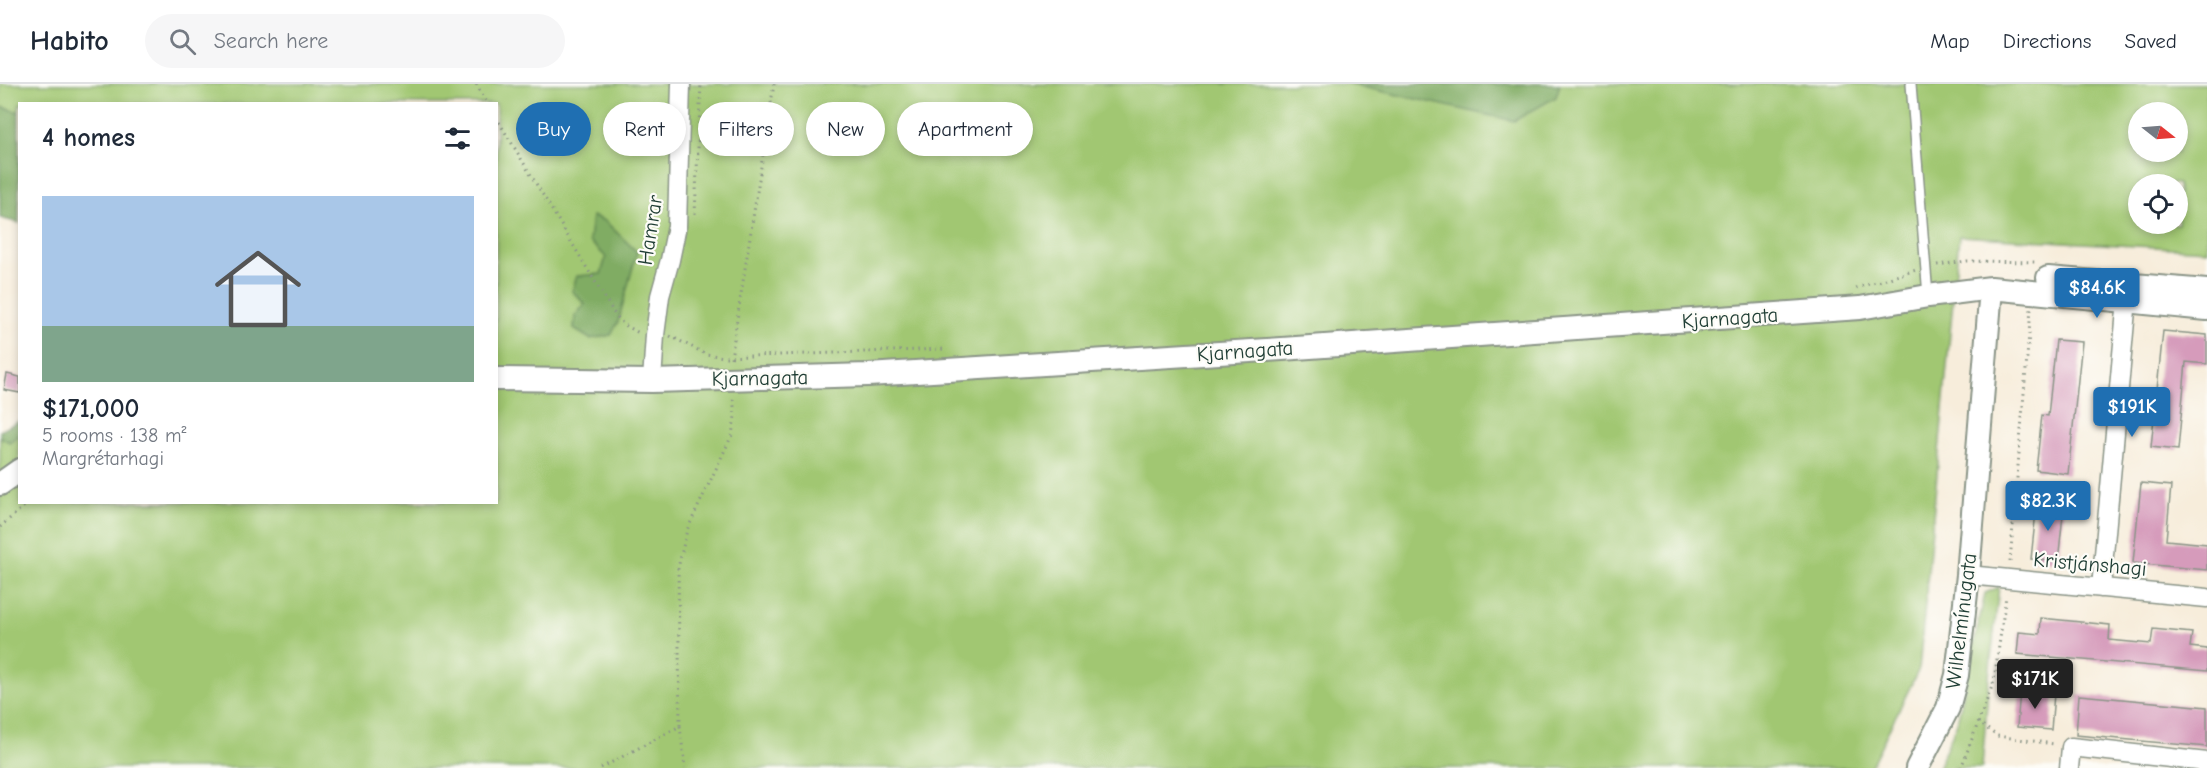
<!DOCTYPE html>
<html lang="en">
<head>
<meta charset="utf-8">
<style>
  :root { --surface:#fff; --page:#f6f6f7; --text:#1f2937; --muted:#747a83; --line:#e0e1e3; --accent:#1f6fb2 }
  body { margin:0; font-family:"Comic Neue",sans-serif; background:var(--page); color:var(--text); height:100vh; display:flex; flex-direction:column; font-size:22px; white-space:nowrap }
  * { box-sizing:border-box; margin:0 }
  p { font-size:20px; color:var(--muted) }
  .icon { flex:none; width:33px; height:33px; fill:none; stroke:currentColor; stroke-width:2; stroke-linecap:round; stroke-linejoin:round }
  .map { position:relative; flex:1; overflow:hidden }
  .drawer { position:absolute; left:18px; top:18px; width:480px; height:402px; display:flex; flex-direction:column; background:var(--surface); border-radius:0px; box-shadow:0 3px 9px #0003 }
  .drawer>* { flex:none }
  .guide { position:absolute; left:516px; top:18px; width:570px; height:54px; display:flex; gap:12px }
  .needle { width:39px; rotate:107deg }
  .fabs { position:absolute; left:2128px; top:18px; display:grid; gap:12px }
  .fabs a { display:grid; place-items:center; width:60px; height:60px; border-radius:50%; background:var(--surface); box-shadow:0 3px 9px #0003; font-size:30px }
  .price { position:absolute; translate:-50% -51px; padding:0 14px; border-radius:6px; background:var(--accent); color:#fff; font-size:20px; line-height:39px; filter:drop-shadow(0 2px 3px #0008) }
  .price::after { content:''; position:absolute; left:50%; top:36px; width:18px; height:14px; margin-left:-9px; background:inherit; clip-path:polygon(0 0,100% 0,50% 100%) }
  .price.current { background:#222; color:#fff }
  ul { padding:0; list-style:none }
  li { display:grid; align-content:center; gap:12px; height:318px; padding:0 24px }
  li span { display:grid; place-items:center; height:186px; border-radius:0px; color:#555 }
  li>.icon { margin-inline-start:auto }
  span .icon { width:108px; height:108px; fill:#fffc; stroke-width:1 }
  li b { font-size:26px }
  h2 { display:flex; justify-content:space-between; align-items:center; height:72px; padding:0 24px; font-size:26px }
  .tag { padding:0 21px; border-radius:27px; background:var(--surface); box-shadow:0 3px 9px #0003; font-size:21px; line-height:54px }
  .tag.current { background:var(--accent); color:#fff }
  header { display:flex; align-items:center; gap:36px; box-sizing:border-box; height:84px; padding:0 30px; background:var(--surface); border-bottom:2px solid var(--line) }
  header strong { font-size:28px }
  nav { display:flex; gap:33px; margin-inline-start:auto; font-size:21px }
  .search { width:420px; height:54px; background:var(--page); display:flex; align-items:center; gap:15px; box-sizing:border-box; padding:0 21px; border-radius:33px; color:var(--muted); font-size:22px }
  .map>svg:first-child { display:block }
  .green { fill:#a1c772; stroke:#608253; stroke-width:1.5; fill-rule:evenodd }
  .forest { fill:#80ac64; stroke:#50744c; stroke-width:1.5 }
  .building { fill:#d69bbb }
  .lines { fill:none; stroke-linecap:round; stroke-linejoin:round }
  .service-casing { stroke:#8b9588; stroke-width:12 }
  .minor-casing { stroke:#8b9588; stroke-width:21 }
  .tertiary-casing { stroke:#8b9588; stroke-width:26 }
  .path { stroke:#8b9588; stroke-width:3; stroke-dasharray:1.5 4.5; stroke-linecap:butt }
  .service { stroke:#fff; stroke-width:9 }
  .minor { stroke:#fff; stroke-width:18 }
  .tertiary { stroke:#fff; stroke-width:22 }
  .labels { text-anchor:middle; stroke-width:4.5; stroke-linejoin:round; paint-order:stroke }
  .street-label { font-size:21px; fill:#1f3d34; stroke:#fdfcf7 }
</style>
</head>
<body>
<header>
<strong>Habito</strong>
<div class="search"><svg class="icon" aria-label="search" viewBox="0 0 24 24"><circle cx="10" cy="10" r="6"/><path d="M15 15l6 6"/></svg>Search here</div>
<nav><a>Map</a><a>Directions</a><a>Saved</a></nav>
</header>
<div class="map">
<svg width="2207" height="684" viewBox="0 0 2207 684">
  <rect width="100%" height="100%" fill="#fdfcf7"/>
  <filter id="ink" filterUnits="userSpaceOnUse"><feTurbulence type="fractalNoise" baseFrequency=".0167" numOctaves="2"/><feDisplacementMap in="SourceGraphic" scale="12" xChannelSelector="R" yChannelSelector="G"/><feConvolveMatrix kernelMatrix="1 2 1 2 8 2 1 2 1" color-interpolation-filters="sRGB"/></filter>
  <filter id="wash" filterUnits="userSpaceOnUse"><feTurbulence type="fractalNoise" baseFrequency=".008" numOctaves="4" result="noise"/><feDisplacementMap in="SourceGraphic" scale="24" xChannelSelector="R" yChannelSelector="G"/><feGaussianBlur stdDeviation="1.35" result="paint"/><feColorMatrix in="noise" values="0 0 0 0 0 0 0 0 0 0 0 0 0 0 0 0 0 1.4 0 .05"/><feComposite in="paint" operator="in"/></filter>
  <g filter="url(#wash)">
    <rect width="100%" height="100%" fill="#f7eddb"/>
    <path class="green" d="M0 0H2207V166L1959 152 1919 585 1870 684H0V353L10 358 19 351 20 418H496V20H20L19 28 0 23ZM2139 28H2178V68H2139ZM2139 100H2178V140H2139Z
      M1999 503 1989 593 1982 684H1938L1957 639 1985 509Z"/>
    <path class="forest" d="M1349 0H1560L1556 13 1514 37Z
      M0 23 19 28V139L0 134Z
      M592 132 605 137 637 168 618 238 611 251 590 255 574 245 575 232 585 220 572 207 577 192 601 190 606 173 589 157Z
      M19 337V351L10 358 0 353V347Z"/>
    <g id="blocks">
      <path class="building" d="M2163 247 2207 251V280L2186 278 2178 366 2151 363Z
        M2056 256 2082 258 2068 390 2036 386 2042 331 2048 332Z
        M7 290 20 293V309L4 306Z
        M2141 399 2171 402 2166 456 2207 460V486L2133 479Z
        M2037 418 2064 421 2058 478 2031 475Z
        M2041 534 2110 541 2109 556 2151 560 2153 545 2192 549 2190 563 2207 565V587L2017 570 2019 548 2040 550Z
        M2020 607 2054 610 2051 646 2017 643Z
        M2079 611 2207 623V663L2076 651Z"/>
    </g>
  </g>
  <g filter="url(#ink)">
    <use href="#blocks" fill-opacity="0" stroke="#8b9588" stroke-width="1.5"/>
    <g class="lines">
      <defs>
        <path id="service" d="M1911 0 1928 212"/>
        <path id="minor" d="M652 297 655 251 660 212 670 176 677 142 681 0
          M1968 491 2207 514
          M2101 504 2128 204
          M2069 684 2071 663 2207 678"/>
        <path id="tertiary" d="M2048 194 2207 207
          M496 295 652 297 868 291 1282 265 1860 224 1928 212 1991 204 2207 225
          M0 400 20 386
          M1917 684 1948 624 1957 591 1968 491 1991 204"/>
      </defs>
      <use href="#service" class="service-casing"/>
      <use href="#minor" class="minor-casing"/>
      <use href="#tertiary" class="tertiary-casing"/>
      <path class="path" d="M476 0 488 20
        M496 33 614 229 623 240 639 249
        M695 130 701 0
        M1937 181 1967 177 2038 178
        M1856 204 1916 186
        M670 252 706 270 724 273 946 265
        M731 274 774 0
        M0 443 29 418
        M2010 478 2031 225
        M1978 638 1997 652 2054 660
        M680 642 685 684
        M601 684 680 642 678 484 687 446 732 351 735 332 733 313
        M1961 684 1994 597 2006 512"/>
      <use href="#service" class="service"/>
      <use href="#minor" class="minor"/>
      <use href="#tertiary" class="tertiary"/>
    </g>
  </g>
  <g class="labels">
    <g class="street-label">
      <text transform="translate(650 146) rotate(-81)" y="7">Hamrar</text>
      <text transform="translate(1730 234) rotate(-4)" y="7">Kjarnagata</text>
      <text transform="translate(1245 267) rotate(-4)" y="7">Kjarnagata</text>
      <text transform="translate(760 294) rotate(-1)" y="7">Kjarnagata</text>
      <text transform="translate(2090 480) rotate(5)" y="7">Kristjánshagi</text>
      <text transform="translate(1961 537) rotate(-83)" y="7">Wilhelmínugata</text>
    </g>
  </g>
</svg>
<div class="fabs">
<a><svg class="needle" viewBox="-14 -14 28 28"><path d="M0-13l5 13h-10z" fill="#e53935"/><path d="M0 13l5-13h-10z" fill="#747a83"/></svg></a>
<a><svg class="icon" aria-label="locate" viewBox="0 0 24 24"><circle cx="12" cy="12" r="6"/><path d="M12 2v4M12 18v4M2 12h4M18 12h4"/></svg></a>
</div>
<b class="price" style="left:2097px;top:235px">$84.6K</b>
<b class="price" style="left:2132px;top:354px">$191K</b>
<b class="price" style="left:2048px;top:448px">$82.3K</b>
<b class="price current" style="left:2035px;top:626px">$171K</b>
<div class="guide">
<a class="tag current">Buy</a>
<a class="tag">Rent</a>
<a class="tag">Filters</a>
<a class="tag">New</a>
<a class="tag">Apartment</a>
</div>
<section class="drawer">
<h2>4 homes<svg class="icon" aria-label="filters" viewBox="0 0 24 24"><path d="M4 7h16M4 17h16"/><circle cx="9" cy="7" r="2"/><circle cx="15" cy="17" r="2"/></svg></h2>
<ul>
<li><span style="background:linear-gradient(#a9c7e8 70%,#7fa58c 0)"><svg class="icon" aria-label="home" viewBox="0 0 24 24"><path d="M3 11l9-7 9 7M6 9v11h12V9"/></svg></span><div><b>$171,000</b><p>5 rooms · 138 m²</p><p>Margrétarhagi</p></div></li>
</ul>
</section>
</div>
</body>
</html>
